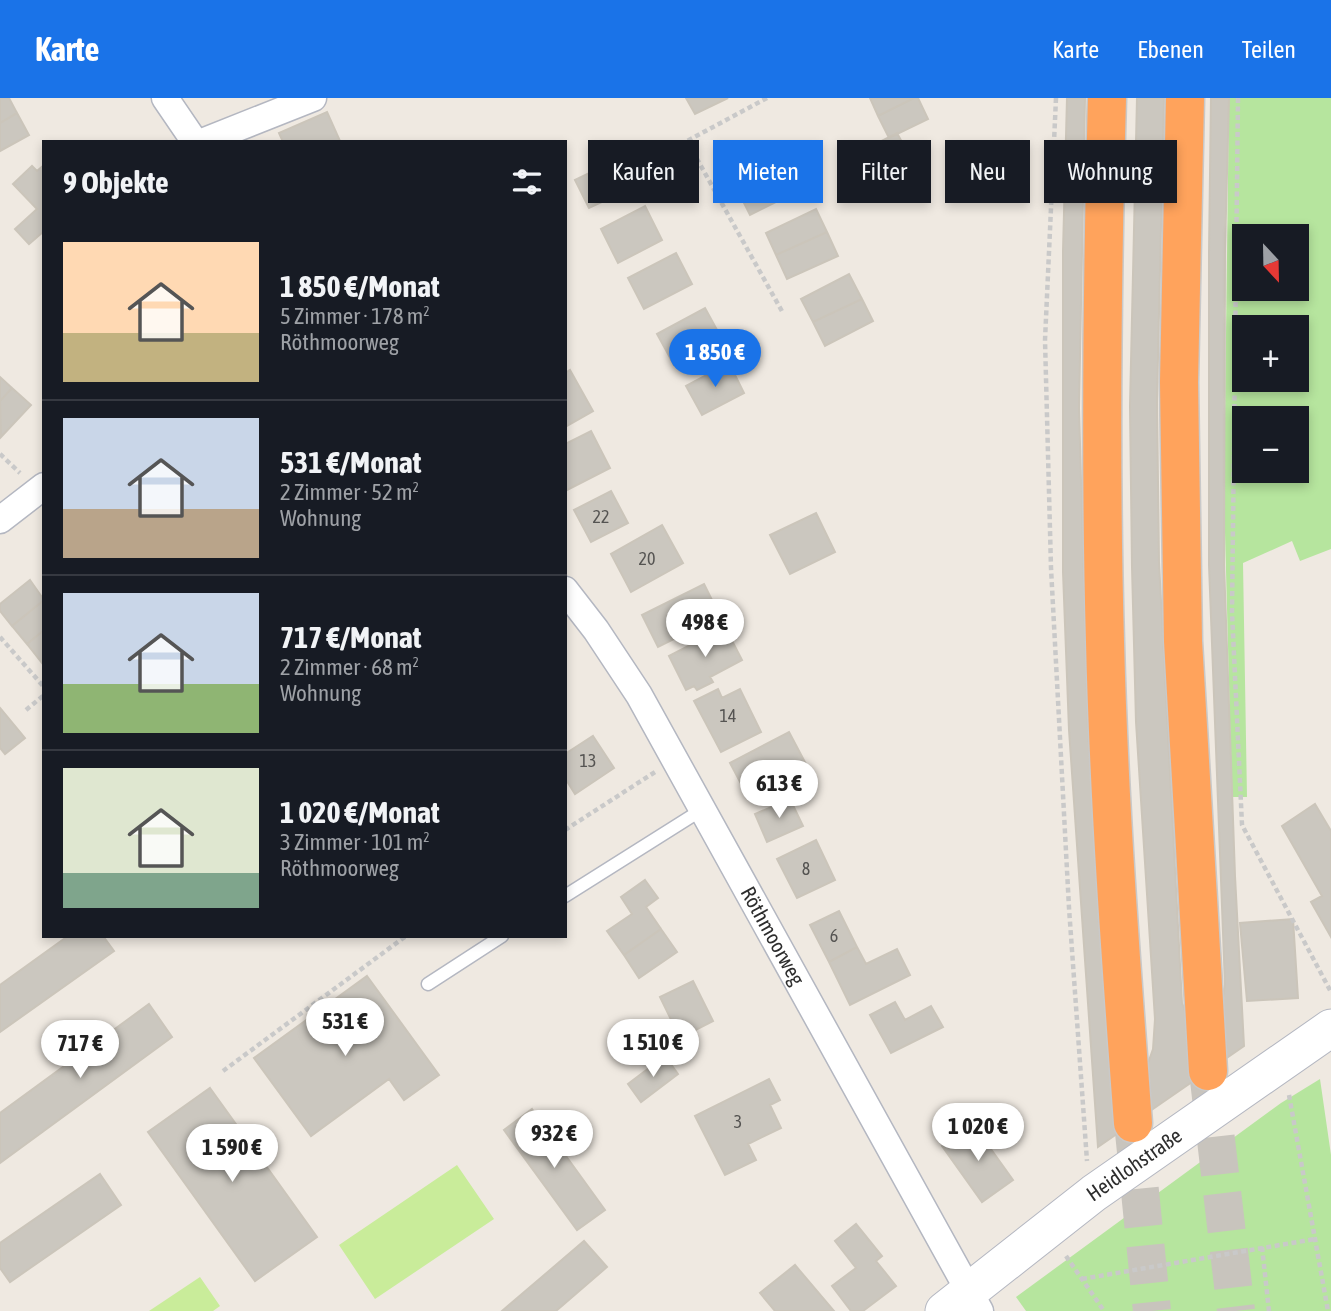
<!DOCTYPE html>
<html lang="de">
<head>
<meta charset="utf-8">
<style>
  :root { --surface:#171b24; --page:#242831; --text:#f1f3f6; --muted:#9ea1a6; --line:#363941; --accent:#1a73e8 }
  body { margin:0; font-family:"Asap Condensed",sans-serif; background:var(--page); color:var(--text); height:100vh; display:flex; flex-direction:column; font-size:26px; white-space:nowrap }
  * { box-sizing:border-box; margin:0 }
  p { font-size:23px; color:var(--muted) }
  .icon { flex:none; width:38px; height:38px; fill:none; stroke:currentColor; stroke-width:2; stroke-linecap:round; stroke-linejoin:round }
  .map { position:relative; flex:1; overflow:hidden }
  .side { position:absolute; left:42px; top:42px; width:525px; height:798px; display:flex; flex-direction:column; background:var(--surface); border-radius:0px; box-shadow:0 4px 10px #0003 }
  .side>* { flex:none }
  .hud { position:absolute; left:588px; top:42px; width:637px; height:63px; display:flex; gap:14px }
  .needle { width:46px; rotate:158deg }
  .tools { position:absolute; left:1232px; top:126px; display:grid; gap:14px }
  .tools a { display:grid; place-items:center; width:77px; height:77px; border-radius:0px; background:var(--surface); box-shadow:0 4px 10px #0003; font-size:35px }
  .price { position:absolute; translate:-50% -60px; padding:0 16px; border-radius:24px; background:#fff; color:#222; font-size:23px; line-height:46px; filter:drop-shadow(0 2px 4px #0008) }
  .price::after { content:''; position:absolute; left:50%; top:42px; width:21px; height:16px; margin-left:-10px; background:inherit; clip-path:polygon(0 0,100% 0,50% 100%) }
  .price.active { background:var(--accent); color:#fff }
  ul { padding:0; list-style:none }
  li { display:flex; align-items:center; gap:21px; height:175px; padding:0 21px }
  li+li { border-top:2px solid var(--line) }
  li span { display:grid; place-items:center; flex:none; width:196px; height:140px; border-radius:0px; color:#555 }
  li>.icon { margin-inline-start:auto }
  span .icon { width:84px; height:84px; fill:#fffc; stroke-width:1 }
  li b { font-size:30px }
  h2 { display:flex; justify-content:space-between; align-items:center; height:84px; padding:0 21px; font-size:30px }
  .tag { padding:0 24px; border-radius:0px; background:var(--surface); box-shadow:0 4px 10px #0003; font-size:24px; line-height:63px }
  .tag.active { background:var(--accent); color:#fff }
  header { display:flex; align-items:center; gap:42px; box-sizing:border-box; height:98px; padding:0 35px; background:var(--accent); color:#fff }
  header strong { font-size:33px }
  nav { display:flex; gap:38px; margin-inline-start:auto; font-size:24px }
  .map>svg:first-child { display:block }
  .green { fill:#b6e59e; fill-rule:evenodd }
  .pitch { fill:#c9ec9a }
  .building { fill:#cbc7bf; stroke:#cbc5ba; stroke-width:2 }
  .lines { fill:none; stroke-linecap:round; stroke-linejoin:round }
  .highway-tunnel { stroke:#c8c4bd; stroke-width:38; stroke-dasharray:38 19; stroke-linecap:butt }
  .lane-casing { stroke:#b4b7c1; stroke-width:15 }
  .street-casing { stroke:#b4b7c1; stroke-width:29 }
  .secondary-casing { stroke:#b4b7c1; stroke-width:39 }
  .highway-casing { stroke:#c9c9c9; stroke-width:41 }
  .path { stroke:#c9c9c9; stroke-width:4.5; stroke-dasharray:5 3.5; stroke-linecap:butt }
  .lane { stroke:#fff; stroke-width:12 }
  .street { stroke:#fff; stroke-width:26 }
  .secondary { stroke:#fff; stroke-width:37 }
  .highway { stroke:#ffa35c; stroke-width:38 }
  .labels { text-anchor:middle; stroke-width:5; stroke-linejoin:round; paint-order:stroke }
  .number-label { font-size:18px; fill:#555452 }
  .street-label { font-size:21px; fill:#2e2e2e; stroke:#fff }
</style>
</head>
<body>
<header>
<strong>Karte</strong>
<nav><a>Karte</a><a>Ebenen</a><a>Teilen</a></nav>
</header>
<div class="map">
<svg width="1331" height="1213" viewBox="0 0 1331 1213">
  <rect width="100%" height="100%" fill="#efe9e1"/>
  <path class="green" d="M1229 0H1331V451L1300 463 1292 443 1243 465 1247 699H1232L1224 397ZM1244 138H1297V191H1244ZM1244 229H1297V282H1244ZM1244 320H1297V373H1244Z
    M1320 981 1331 1057V1213H1026L1016 1199 1281 1005Z"/>
  <path class="pitch" d="M457 1067 494 1121 375 1201 339 1147Z
    M200 1179 220 1208 213 1213H149Z"/>
  <path class="building" d="M0 0H9L17 15 0 25Z
    M686 0H728L695 16Z
    M870 0H914L878 18Z
    M914 0H918L928 21 889 40 878 18Z
    M1067 0H1085L1079 310 1088 630 1106 921 1111 952 1146 971 1153 951 1155 921 1136 624 1132 469 1130 308 1137 0H1164L1157 303 1159 464 1182 905 1188 920 1219 923 1225 887 1209 467V154L1211 0H1229L1225 151 1224 466 1235 778 1244 948 1098 1049 1069 632 1063 474V153Z
    M327 14 340 43 283 44 279 35Z
    M17 15 29 37 0 53V25Z
    M897 35 909 57 867 78 856 56Z
    M775 47 786 69 738 93 727 71Z
    M909 57 920 81 879 102 867 78Z
    M618 61 632 90 589 110 575 82Z
    M44 67V133L29 146 15 131 37 111 13 86 32 68 37 73Z
    M786 69 798 93 750 117 738 93Z
    M645 108 662 142 618 165 601 131Z
    M816 111 827 134 776 157 766 135Z
    M827 134 838 158 787 181 776 157Z
    M676 155 692 186 644 211 628 180Z
    M849 176 862 201 813 224 801 201Z
    M862 201 873 223 825 248 813 224Z
    M705 210 722 241 674 267 657 236Z
    M729 265 744 295 702 317 686 288Z
    M570 272 593 313 565 329V275Z
    M0 279 12 290 0 303Z
    M12 290 31 307 1 339 0 303Z
    M591 333 610 370 565 393V346Z
    M611 393 628 425 591 444 574 412Z
    M816 415 835 454 790 476 770 437Z
    M662 427 683 465 631 494 611 456Z
    M30 482 44 502 12 528 0 513V506Z
    M704 486 720 518 658 549 642 517Z
    M44 502V532L27 546 12 528Z
    M725 529 742 562 710 579 713 584 697 592 694 588 686 592 669 558Z
    M44 532V563L42 565 27 546Z
    M718 591 722 600 740 591 761 634 721 654 694 603Z
    M0 610 25 640 5 656 0 650Z
    M789 634 807 668 748 699 730 665Z
    M593 638 614 670 575 696 565 680V656Z
    M790 701 803 728 767 744 755 716Z
    M1315 706 1331 733V839L1311 804 1322 798 1282 728Z
    M816 742 835 782 797 800 777 761Z
    M645 782 658 800 646 809 661 831 624 857 607 833 632 816 621 799Z
    M839 813 857 849 829 864 810 827Z
    M1293 821 1298 900 1247 903 1240 825Z
    M661 831 677 854 639 880 624 857Z
    M68 838H103L114 853 0 934V887Z
    M857 849 866 866 897 851 910 877 850 907 829 864Z
    M367 878 439 977 404 1002 389 981 311 1038 254 960Z
    M693 883 713 923 680 940 660 899Z
    M895 904 905 922 931 908 943 929 891 955 870 917Z
    M149 906 172 939 0 1065V1015Z
    M665 958 678 976 641 1004 628 986Z
    M769 981 780 1002 770 1007 781 1030 748 1046 756 1062 725 1077 695 1018Z
    M210 990 317 1139 255 1183 148 1034Z
    M532 1011 605 1112 577 1132 504 1032Z
    M973 1026 1013 1082 982 1104 942 1048Z
    M100 1076 121 1107 10 1184 0 1170V1145Z
    M856 1126 882 1158 876 1163 896 1188 863 1213H851L832 1188 856 1170 835 1143Z
    M584 1143 607 1169 556 1213H502Z
    M795 1167 834 1213H775L760 1195Z"/>
  <g class="lines">
    <path class="highway-tunnel" d="M1209 982 1236 1213
      M1134 1034 1152 1213"/>
    <defs>
      <path id="lane" d="M565 798 703 711
        M428 886 502 838"/>
      <g id="street">
        <path d="M165 0 195 44"/>
        <path d="M202 44 313 0"/>
        <path d="M0 422 44 388"/>
        <path id="s1" d="M565 492 596 532 639 597 980 1213"/>
      </g>
      <g id="secondary">
        <path id="s2" d="M944 1213 1094 1095 1331 930"/>
      </g>
      <path id="highway" d="M1107 0C1102 182 1100 363 1105 544 1109 705 1121 865 1133 1025
        M1185 0 1179 284 1183 543 1208 973"/>
    </defs>
    <use href="#lane" class="lane-casing"/>
    <use href="#street" class="street-casing"/>
    <use href="#secondary" class="secondary-casing"/>
    <use href="#highway" class="highway-casing"/>
    <path class="path" d="M767 0 687 43 783 215
      M1056 0 1045 242 1051 470 1069 810 1087 1063
      M1238 0 1232 514 1242 727 1331 894
      M0 356 20 375
      M0 539 44 589
      M26 612 44 597
      M565 732 655 674
      M223 973 406 838
      M1289 997 1328 1213
      M1262 1149 1269 1213
      M1066 1158 1104 1213
      M1082 1181 1315 1141"/>
    <use href="#lane" class="lane"/>
    <use href="#street" class="street"/>
    <use href="#secondary" class="secondary"/>
    <use href="#highway" class="highway"/>
  </g>
  <g class="labels">
    <g class="number-label">
      <text x="601" y="425">22</text>
      <text x="647" y="467">20</text>
      <text x="728" y="624">14</text>
      <text x="588" y="669">13</text>
      <text x="806" y="777">8</text>
      <text x="834" y="844">6</text>
      <text x="738" y="1030">3</text>
    </g>
    <g class="street-label">
      <text dy="7" stroke="none"><textPath href="#s1" startOffset="404">Röthmoorweg</textPath></text>
      <text dy="7" stroke="none"><textPath href="#s2" startOffset="240">Heidlohstraße</textPath></text>
    </g>
  </g>
</svg>
<div class="tools">
<a><svg class="needle" viewBox="-14 -14 28 28"><path d="M0-13l5 13h-10z" fill="#e53935"/><path d="M0 13l5-13h-10z" fill="#9ea1a6"/></svg></a>
<a>+</a>
<a>−</a>
</div>
<b class="price active" style="left:715px;top:291px">1 850 €</b>
<b class="price" style="left:705px;top:561px">498 €</b>
<b class="price" style="left:779px;top:722px">613 €</b>
<b class="price" style="left:345px;top:960px">531 €</b>
<b class="price" style="left:653px;top:981px">1 510 €</b>
<b class="price" style="left:80px;top:982px">717 €</b>
<b class="price" style="left:978px;top:1065px">1 020 €</b>
<b class="price" style="left:554px;top:1072px">932 €</b>
<b class="price" style="left:232px;top:1086px">1 590 €</b>
<div class="hud">
<a class="tag">Kaufen</a>
<a class="tag active">Mieten</a>
<a class="tag">Filter</a>
<a class="tag">Neu</a>
<a class="tag">Wohnung</a>
</div>
<section class="side">
<h2>9 Objekte<svg class="icon" aria-label="filters" viewBox="0 0 24 24"><path d="M4 7h16M4 17h16"/><circle cx="9" cy="7" r="2"/><circle cx="15" cy="17" r="2"/></svg></h2>
<ul>
<li><span style="background:linear-gradient(#ffd9b3 65%,#c2b280 0)"><svg class="icon" aria-label="home" viewBox="0 0 24 24"><path d="M3 11l9-7 9 7M6 9v11h12V9"/></svg></span><div><b>1 850 €/Monat</b><p>5 Zimmer · 178 m²</p><p>Röthmoorweg</p></div></li>
<li><span style="background:linear-gradient(#c9d6e8 65%,#b9a48a 0)"><svg class="icon" aria-label="home" viewBox="0 0 24 24"><path d="M3 11l9-7 9 7M6 9v11h12V9"/></svg></span><div><b>531 €/Monat</b><p>2 Zimmer · 52 m²</p><p>Wohnung</p></div></li>
<li><span style="background:linear-gradient(#c9d6e8 65%,#8fb573 0)"><svg class="icon" aria-label="home" viewBox="0 0 24 24"><path d="M3 11l9-7 9 7M6 9v11h12V9"/></svg></span><div><b>717 €/Monat</b><p>2 Zimmer · 68 m²</p><p>Wohnung</p></div></li>
<li><span style="background:linear-gradient(#dfe7d0 75%,#7fa58c 0)"><svg class="icon" aria-label="home" viewBox="0 0 24 24"><path d="M3 11l9-7 9 7M6 9v11h12V9"/></svg></span><div><b>1 020 €/Monat</b><p>3 Zimmer · 101 m²</p><p>Röthmoorweg</p></div></li>
</ul>
</section>
</div>
</body>
</html>
